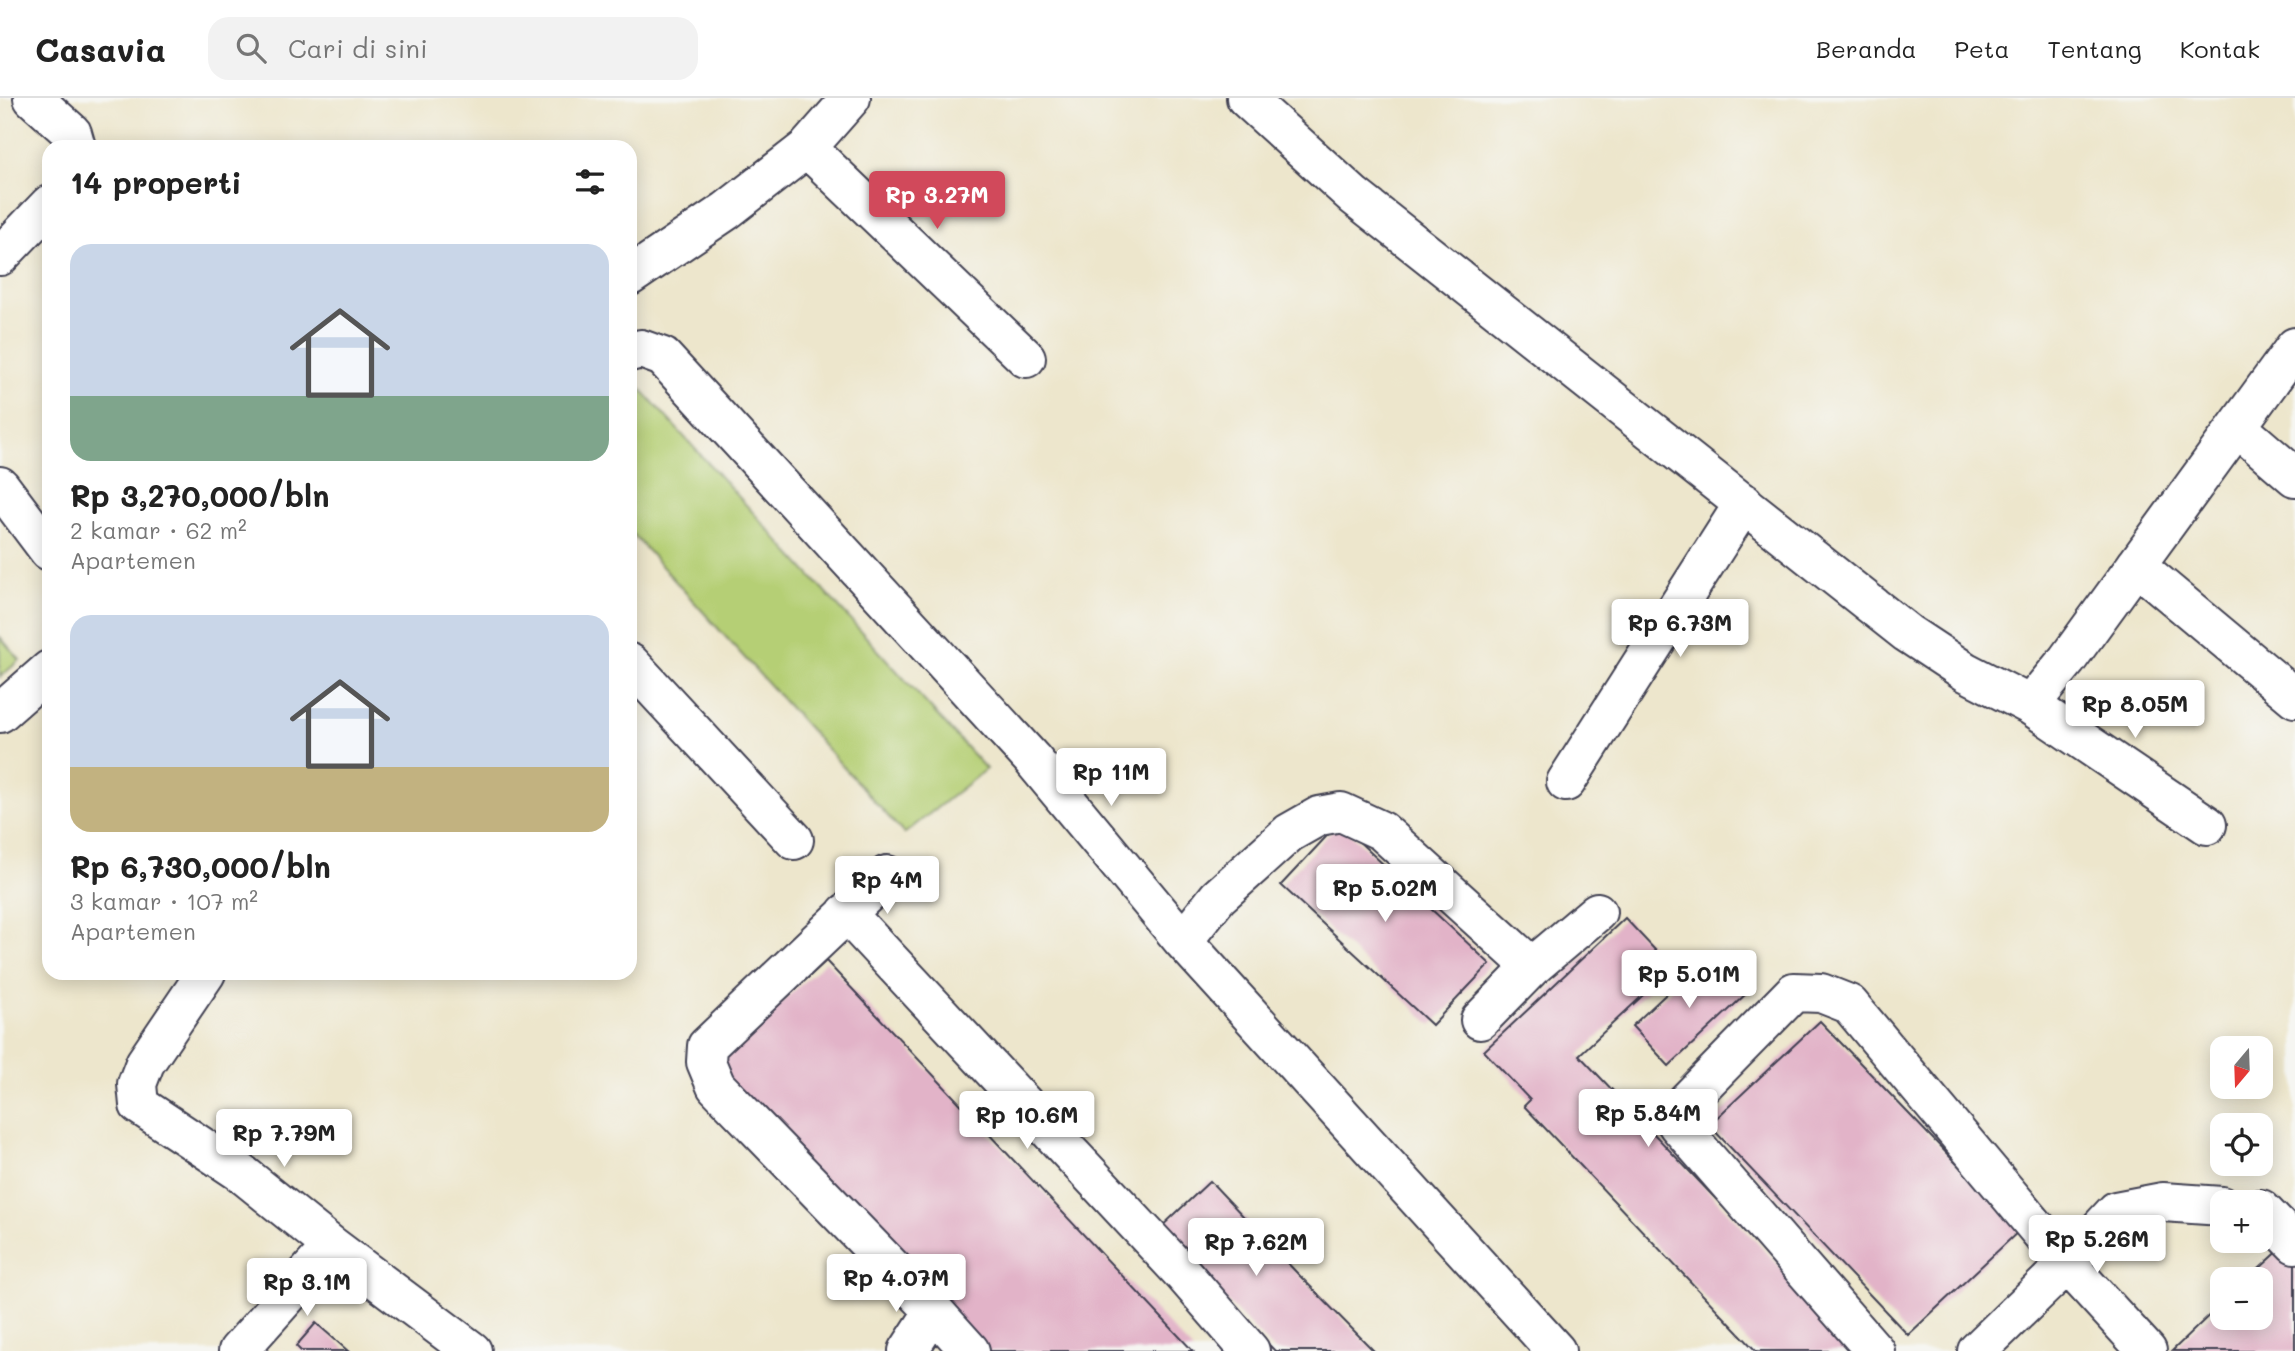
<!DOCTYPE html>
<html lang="id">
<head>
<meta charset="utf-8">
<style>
  :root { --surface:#fff; --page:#f2f2f2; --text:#222; --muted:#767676; --line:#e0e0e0; --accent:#d1495b }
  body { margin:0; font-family:Mali,sans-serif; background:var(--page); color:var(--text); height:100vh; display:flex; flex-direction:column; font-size:26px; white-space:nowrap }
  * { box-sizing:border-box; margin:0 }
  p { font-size:23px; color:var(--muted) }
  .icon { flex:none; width:38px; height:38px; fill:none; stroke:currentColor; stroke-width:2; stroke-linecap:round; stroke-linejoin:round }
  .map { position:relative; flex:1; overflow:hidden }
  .drawer { position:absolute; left:42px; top:42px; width:595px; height:840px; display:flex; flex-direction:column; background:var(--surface); border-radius:21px; box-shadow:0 4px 18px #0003 }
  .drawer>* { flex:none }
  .needle { width:46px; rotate:199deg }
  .buttons { position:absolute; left:2210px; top:938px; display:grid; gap:14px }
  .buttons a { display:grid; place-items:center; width:63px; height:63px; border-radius:14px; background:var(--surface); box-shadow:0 4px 18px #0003; font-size:35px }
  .price { position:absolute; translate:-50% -60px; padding:0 16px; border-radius:7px; background:#fff; color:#222; font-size:23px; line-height:46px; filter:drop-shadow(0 2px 4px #0008) }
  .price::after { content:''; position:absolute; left:50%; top:42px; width:21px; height:16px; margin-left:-10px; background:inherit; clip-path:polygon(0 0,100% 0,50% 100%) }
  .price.current { background:var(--accent); color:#fff }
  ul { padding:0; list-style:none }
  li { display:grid; align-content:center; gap:14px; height:371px; padding:0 28px }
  li span { display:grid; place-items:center; height:217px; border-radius:21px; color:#555 }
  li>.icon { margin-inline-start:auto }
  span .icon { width:126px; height:126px; fill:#fffc; stroke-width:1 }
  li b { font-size:30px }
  h2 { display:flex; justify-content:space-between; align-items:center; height:84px; padding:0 28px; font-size:30px }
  header { display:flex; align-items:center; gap:42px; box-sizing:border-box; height:98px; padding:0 35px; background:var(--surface); border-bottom:2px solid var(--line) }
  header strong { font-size:33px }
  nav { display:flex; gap:38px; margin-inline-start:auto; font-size:24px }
  .search { width:490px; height:63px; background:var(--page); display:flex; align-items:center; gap:18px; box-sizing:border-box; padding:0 24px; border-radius:21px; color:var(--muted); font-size:26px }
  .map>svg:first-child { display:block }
  .green { fill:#b5cf74; stroke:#6c7858; stroke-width:2 }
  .building { fill:#e2b3c8 }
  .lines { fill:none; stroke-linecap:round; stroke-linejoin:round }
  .minor-casing { stroke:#403f51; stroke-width:42 }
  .minor { stroke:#fff; stroke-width:38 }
</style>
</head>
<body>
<header>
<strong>Casavia</strong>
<div class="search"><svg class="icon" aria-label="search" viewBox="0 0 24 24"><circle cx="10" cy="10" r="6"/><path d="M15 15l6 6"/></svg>Cari di sini</div>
<nav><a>Beranda</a><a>Peta</a><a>Tentang</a><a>Kontak</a></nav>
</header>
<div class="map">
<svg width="2295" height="1253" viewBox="0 0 2295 1253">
  <rect width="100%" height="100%" fill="#f6f6f2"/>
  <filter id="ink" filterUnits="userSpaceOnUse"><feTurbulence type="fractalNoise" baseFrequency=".0143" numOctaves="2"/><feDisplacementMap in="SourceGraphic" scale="14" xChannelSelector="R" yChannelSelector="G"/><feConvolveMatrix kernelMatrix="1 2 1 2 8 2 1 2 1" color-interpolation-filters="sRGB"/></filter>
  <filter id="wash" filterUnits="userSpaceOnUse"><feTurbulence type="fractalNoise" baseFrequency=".00686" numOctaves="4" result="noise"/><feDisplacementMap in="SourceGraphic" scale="28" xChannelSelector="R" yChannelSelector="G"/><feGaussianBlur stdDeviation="1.57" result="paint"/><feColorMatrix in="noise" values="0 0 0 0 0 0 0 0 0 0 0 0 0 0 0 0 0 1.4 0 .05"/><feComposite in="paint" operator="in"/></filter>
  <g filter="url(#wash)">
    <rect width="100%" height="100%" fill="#ede6cc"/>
    <path class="green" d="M630 285 639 289 986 671 904 736 630 433Z
      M0 539 20 562 0 579Z"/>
    <g id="blocks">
      <path class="building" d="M1339 725 1490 866 1432 927 1281 787Z
        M1625 820 1672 870 1579 957 1860 1253H1756L1524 1008 1530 1002 1484 953Z
        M1710 855 1747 895 1669 968 1632 928Z
        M826 863 1193 1253H981L713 968Z
        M1820 923 2020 1132 1908 1237 1709 1027Z
        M1210 1083 1298 1176 1374 1253H1275L1158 1132Z
        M2283 1149 2295 1161V1253H2172L2222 1205V1220H2261V1181H2248Z
        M316 1225 348 1253H301L296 1248Z"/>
    </g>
  </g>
  <g filter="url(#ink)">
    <use href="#blocks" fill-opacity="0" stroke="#403f51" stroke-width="2"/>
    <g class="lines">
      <defs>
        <path id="minor" d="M33 0 72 35 76 49
          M1246 0 1354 98 1907 535 1966 574 2030 607 2067 562 2295 249
          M807 50 1026 260
          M0 158 49 107
          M630 178 726 113 807 50 851 0
          M630 254 641 251 663 259 1032 661 1183 843 1556 1253
          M2237 329 2295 379
          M0 388 49 453
          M2136 467 2295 600
          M630 565 794 742
          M2030 607 2207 727
          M0 615 49 572
          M1566 684 1744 405
          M887 777 707 948 706 964 716 988 934 1213 970 1253
          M846 815 1184 1177 1250 1253
          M1183 843 1218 799 1289 735 1319 718 1341 714 1382 733 1532 869
          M206 875 145 965 137 986 139 1007 240 1074 332 1148 472 1253
          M1480 922 1532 869 1597 814
          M2261 1111 2295 1146
          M238 1253 332 1148
          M908 1253 934 1213
          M1875 1253 1677 1026 1675 1017 1682 1008 1794 894 1821 895 1849 906 2067 1166 2147 1253
          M1977 1253 2067 1166 2116 1113 2163 1104 2222 1108"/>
      </defs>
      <use href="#minor" class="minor-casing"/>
      <use href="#minor" class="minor"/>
    </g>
  </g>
</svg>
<div class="buttons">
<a><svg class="needle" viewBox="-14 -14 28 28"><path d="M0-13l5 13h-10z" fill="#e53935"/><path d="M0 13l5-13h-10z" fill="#767676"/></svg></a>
<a><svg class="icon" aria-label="locate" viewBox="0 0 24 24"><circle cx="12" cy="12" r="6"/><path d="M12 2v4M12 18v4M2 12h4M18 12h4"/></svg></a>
<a>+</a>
<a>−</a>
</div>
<b class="price current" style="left:937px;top:133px">Rp 3.27M</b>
<b class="price" style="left:1680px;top:561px">Rp 6.73M</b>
<b class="price" style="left:2135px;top:642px">Rp 8.05M</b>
<b class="price" style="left:1111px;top:710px">Rp 11M</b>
<b class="price" style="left:887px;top:818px">Rp 4M</b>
<b class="price" style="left:1385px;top:826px">Rp 5.02M</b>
<b class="price" style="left:1689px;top:912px">Rp 5.01M</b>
<b class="price" style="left:1648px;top:1051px">Rp 5.84M</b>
<b class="price" style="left:1027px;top:1053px">Rp 10.6M</b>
<b class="price" style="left:284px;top:1071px">Rp 7.79M</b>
<b class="price" style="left:2097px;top:1177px">Rp 5.26M</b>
<b class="price" style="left:1256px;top:1180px">Rp 7.62M</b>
<b class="price" style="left:896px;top:1216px">Rp 4.07M</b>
<b class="price" style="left:307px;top:1220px">Rp 3.1M</b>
<section class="drawer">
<h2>14 properti<svg class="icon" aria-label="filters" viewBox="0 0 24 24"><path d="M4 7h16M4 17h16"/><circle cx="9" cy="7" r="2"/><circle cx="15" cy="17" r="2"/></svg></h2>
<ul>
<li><span style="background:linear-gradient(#c9d6e8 70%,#7fa58c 0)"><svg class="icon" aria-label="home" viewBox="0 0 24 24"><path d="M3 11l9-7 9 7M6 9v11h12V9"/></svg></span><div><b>Rp 3,270,000/bln</b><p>2 kamar · 62 m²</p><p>Apartemen</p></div></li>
<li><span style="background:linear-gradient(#c9d6e8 70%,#c2b280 0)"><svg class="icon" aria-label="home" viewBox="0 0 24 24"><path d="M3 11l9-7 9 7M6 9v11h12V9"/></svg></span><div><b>Rp 6,730,000/bln</b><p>3 kamar · 107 m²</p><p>Apartemen</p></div></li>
</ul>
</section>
</div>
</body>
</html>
